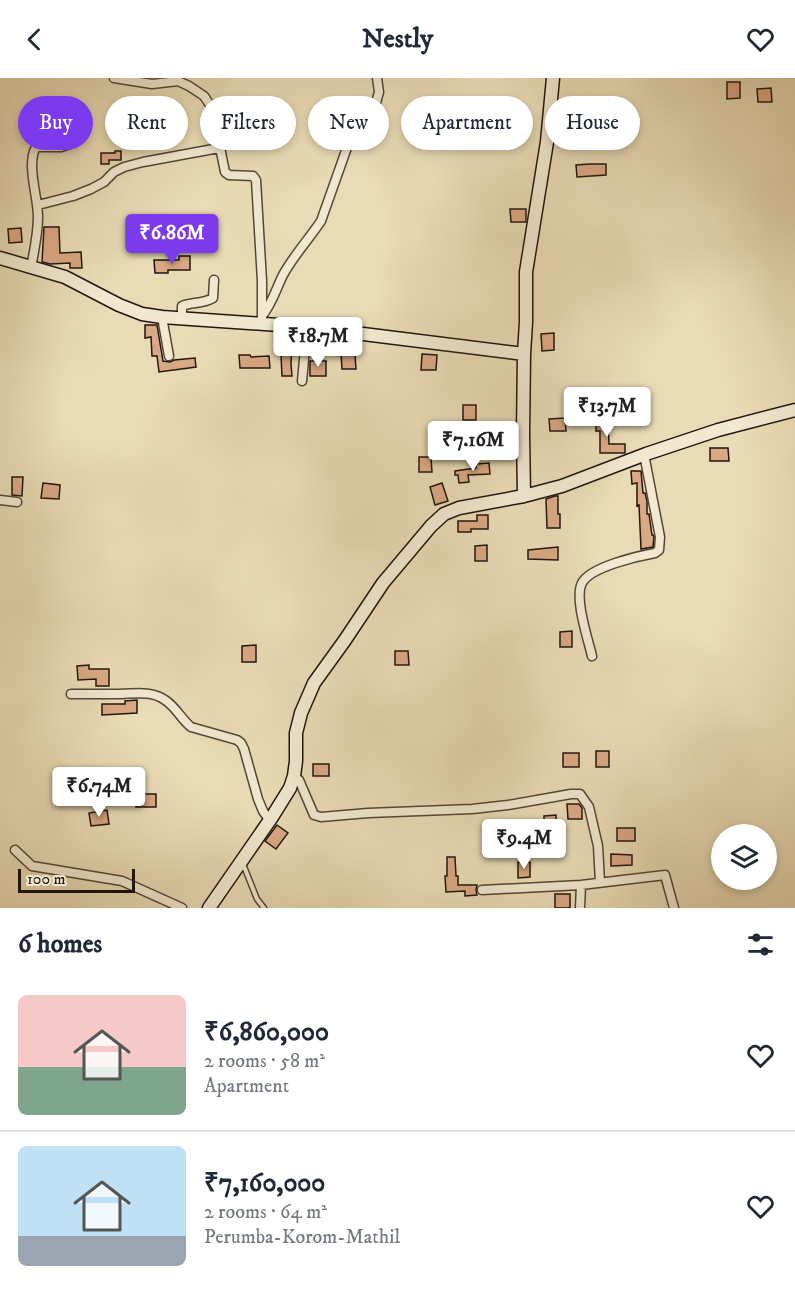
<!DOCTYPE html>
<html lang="en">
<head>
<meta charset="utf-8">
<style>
  :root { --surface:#fff; --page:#f6f6f7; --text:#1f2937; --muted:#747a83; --line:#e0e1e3; --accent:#7c3aed }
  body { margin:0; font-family:"IM FELL DW Pica",serif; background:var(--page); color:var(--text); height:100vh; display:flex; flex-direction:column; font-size:22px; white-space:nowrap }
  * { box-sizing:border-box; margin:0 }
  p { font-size:20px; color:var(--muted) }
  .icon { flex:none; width:33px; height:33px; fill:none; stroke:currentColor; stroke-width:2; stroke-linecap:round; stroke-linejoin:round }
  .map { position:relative; height:830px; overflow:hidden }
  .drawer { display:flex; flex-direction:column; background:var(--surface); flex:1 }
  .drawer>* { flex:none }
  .banner { position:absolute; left:18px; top:18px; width:759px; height:54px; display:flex; gap:12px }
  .tools { position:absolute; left:711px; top:746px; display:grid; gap:12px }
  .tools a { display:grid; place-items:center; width:66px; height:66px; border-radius:50%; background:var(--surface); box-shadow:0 3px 9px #0003; font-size:30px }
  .scale { position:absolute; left:18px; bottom:15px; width:117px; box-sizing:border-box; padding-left:6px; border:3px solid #22160d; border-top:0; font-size:16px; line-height:21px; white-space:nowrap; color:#22160d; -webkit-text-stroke:4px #f1e8cf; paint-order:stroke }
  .price { position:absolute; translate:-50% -51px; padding:0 14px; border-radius:6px; background:#fff; color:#222; font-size:20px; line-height:39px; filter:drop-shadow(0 2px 3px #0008) }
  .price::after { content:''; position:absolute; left:50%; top:36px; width:18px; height:14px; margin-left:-9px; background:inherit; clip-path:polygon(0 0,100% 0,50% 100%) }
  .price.current { background:var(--accent); color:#fff }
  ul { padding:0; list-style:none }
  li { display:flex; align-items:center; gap:18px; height:150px; padding:0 18px }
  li+li { border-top:2px solid var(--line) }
  li span { display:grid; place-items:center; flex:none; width:168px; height:120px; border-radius:9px; color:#555 }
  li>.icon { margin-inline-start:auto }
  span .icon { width:72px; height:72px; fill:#fffc; stroke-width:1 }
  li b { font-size:26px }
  h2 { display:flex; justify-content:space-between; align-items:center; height:72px; padding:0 18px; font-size:26px }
  .tag { padding:0 21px; border-radius:27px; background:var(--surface); box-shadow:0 3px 9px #0003; font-size:21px; line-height:54px }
  .tag.current { background:var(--accent); color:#fff }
  header { display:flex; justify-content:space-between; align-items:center; height:78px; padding:0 18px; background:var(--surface); font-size:27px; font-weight:800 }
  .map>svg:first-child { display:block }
  .building { fill:#d9a884; stroke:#22160d; stroke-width:1.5 }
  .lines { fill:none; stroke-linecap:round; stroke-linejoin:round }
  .lane-casing { stroke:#544737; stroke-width:7 }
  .street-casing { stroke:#544737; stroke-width:11 }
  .secondary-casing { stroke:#22160d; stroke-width:15 }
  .lane { stroke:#f1e8cf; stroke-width:4 }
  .street { stroke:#f1e8cf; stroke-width:8 }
  .secondary { stroke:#f1e8cf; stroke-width:12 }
</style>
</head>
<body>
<header><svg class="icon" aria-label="back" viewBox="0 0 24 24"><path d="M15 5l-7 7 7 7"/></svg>Nestly<svg class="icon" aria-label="heart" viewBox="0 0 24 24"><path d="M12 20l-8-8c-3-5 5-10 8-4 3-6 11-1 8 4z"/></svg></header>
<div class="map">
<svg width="795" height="830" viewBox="0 0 795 830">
  <rect width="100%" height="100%" fill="#e9dbb5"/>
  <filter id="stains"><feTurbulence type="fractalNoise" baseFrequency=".00333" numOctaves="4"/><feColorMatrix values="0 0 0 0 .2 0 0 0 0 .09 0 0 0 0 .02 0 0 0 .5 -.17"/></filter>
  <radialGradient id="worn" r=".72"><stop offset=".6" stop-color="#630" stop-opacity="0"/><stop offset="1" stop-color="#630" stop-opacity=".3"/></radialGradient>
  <path class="building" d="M727 4H740V20L727 21Z
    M771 10 772 24H758L757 11Z
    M39 40H49L51 63H41Z
    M115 73H121V82H109V86H101V75H115Z
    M590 86H606V97L577 99 576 87Z
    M510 131H526V144H511Z
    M44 149H59L60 175 81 174 82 190H70V185L50 186 42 184Z
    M21 150 22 164 9 165 8 151Z
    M179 178H190V192H168V195H155L154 182H179Z
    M145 247H157L163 283 170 284 174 282 195 280 196 289 159 294 157 278H152L151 259 145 260Z
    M554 255V272L542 273 541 256Z
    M338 261 354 263 356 291H342L341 276 339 277Z
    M281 262 292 263 291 286 292 298H282L281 277H280Z
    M422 276 437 277 436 292H421Z
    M239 277H250L251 279 269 278 270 290H240Z
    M310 283H326V298H310Z
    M463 327H476V342H463Z
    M565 340 566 353H550L549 341Z
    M596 340H608L609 366H625V375H600V353H596Z
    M710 370H728L729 383H710Z
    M419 379H431L432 394H419Z
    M489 385 490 396 468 397 469 404 459 405 458 397H455V393L476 390V386Z
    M631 393H641L643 415H645L647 423V436H649L652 457H653L654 459 653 469 641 471 639 427 637 428V405L632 406Z
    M12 399H23L22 418 12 417Z
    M43 405 60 407 59 421 41 420Z
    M442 405 448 423 435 427 430 409Z
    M555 418H558V436H560V450H547L546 421Z
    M477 437H488V451H471V454H458V443H477Z
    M487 467V483H475V468Z
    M558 469V482L528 481V472Z
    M572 553V569H560V554Z
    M256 567V584H242V568Z
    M395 573H408L409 587H395Z
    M89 587V591H109V608H96V601L78 602 77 588Z
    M137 622V635L102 637V626H125V623Z
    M596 673H609V689H596Z
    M563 675H579V689H563Z
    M313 686H329V698H313Z
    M136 716H156V729H136Z
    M567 726H579L582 730V741H568Z
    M107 732 109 746 91 748 89 735Z
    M556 737V753H544V738Z
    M277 747 288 755 276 771 265 763Z
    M617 750H635V763H617Z
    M611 776 632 777V787L611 788Z
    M447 779H455L456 798H458V807H477L476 812 477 817 465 818V813L446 814 445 798H447Z
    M518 784H530V799L518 800Z
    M555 816H570V830H555Z"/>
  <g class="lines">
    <defs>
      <path id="lane" d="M243 786 257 821 264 830"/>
      <path id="street" d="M114 0 152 6 178 3 189 8 204 18 212 30 225 94 229 97 253 98 256 102 262 203V246
        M38 127 73 118 91 111 104 104 114 94 124 89 143 84 219 70
        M31 190C34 173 38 156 38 139 38 119 26 86 36 69H61L70 66 75 51
        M262 238C272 226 276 211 283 197 294 177 309 161 321 143L349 64 355 54 371 30 376 25 379 14 377 0
        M162 239 169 278
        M182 241V228C192 224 203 226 213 220L214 202
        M302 303 307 249
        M0 422 17 424
        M592 578C588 561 574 520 582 505 590 489 638 478 655 475L659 472 660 459 644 376
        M71 616C86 616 102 616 118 616 134 616 151 612 165 622 176 629 181 641 191 649L237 662 241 665 244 671 258 721 263 733 270 743
        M294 698 299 702 314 737 321 739 368 735 472 731 508 727 571 716H580L589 729 598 768 600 804
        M15 772 32 788 122 803 182 830
        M482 812 581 807 665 797 674 830
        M580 830 581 807"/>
      <path id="secondary" d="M0 180 65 199 119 227 142 236 162 239 307 249 524 276
        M524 418 523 355 524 276 526 244V194L547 64 553 0
        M209 830 272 739 290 710 294 698 296 683V655L301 635 314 605 345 562 383 505 431 448 444 436 459 430 524 418 562 408 646 376 718 352 795 332"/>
    </defs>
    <use href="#lane" class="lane-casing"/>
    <use href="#street" class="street-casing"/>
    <use href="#secondary" class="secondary-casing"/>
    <use href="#lane" class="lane"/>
    <use href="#street" class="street"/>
    <use href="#secondary" class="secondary"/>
  </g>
  <rect width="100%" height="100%" filter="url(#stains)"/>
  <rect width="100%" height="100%" fill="url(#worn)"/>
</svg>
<div class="tools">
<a><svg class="icon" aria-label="layers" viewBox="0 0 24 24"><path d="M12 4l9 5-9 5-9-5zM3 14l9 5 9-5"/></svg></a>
</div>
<div class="scale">100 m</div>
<b class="price current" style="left:172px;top:187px">₹6.86M</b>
<b class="price" style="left:318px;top:290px">₹18.7M</b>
<b class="price" style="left:607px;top:360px">₹13.7M</b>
<b class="price" style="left:473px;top:394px">₹7.16M</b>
<b class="price" style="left:99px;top:740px">₹6.74M</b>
<b class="price" style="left:524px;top:792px">₹9.4M</b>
<div class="banner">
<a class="tag current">Buy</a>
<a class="tag">Rent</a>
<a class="tag">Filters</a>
<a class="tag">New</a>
<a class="tag">Apartment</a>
<a class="tag">House</a>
</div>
</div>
<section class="drawer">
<h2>6 homes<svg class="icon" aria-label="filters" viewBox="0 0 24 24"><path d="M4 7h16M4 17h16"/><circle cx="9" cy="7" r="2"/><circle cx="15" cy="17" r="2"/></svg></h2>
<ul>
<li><span style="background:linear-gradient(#f6c9c9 60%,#7fa58c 0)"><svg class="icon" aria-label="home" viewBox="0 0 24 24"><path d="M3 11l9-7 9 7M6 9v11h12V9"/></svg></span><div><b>₹6,860,000</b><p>2 rooms · 58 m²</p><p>Apartment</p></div><svg class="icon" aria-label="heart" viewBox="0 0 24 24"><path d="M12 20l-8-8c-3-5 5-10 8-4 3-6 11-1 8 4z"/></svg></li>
<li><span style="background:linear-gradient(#bfe0f5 75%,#9aa5b1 0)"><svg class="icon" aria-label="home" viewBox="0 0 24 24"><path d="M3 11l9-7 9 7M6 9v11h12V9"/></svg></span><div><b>₹7,160,000</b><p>2 rooms · 64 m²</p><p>Perumba-Korom-Mathil</p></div><svg class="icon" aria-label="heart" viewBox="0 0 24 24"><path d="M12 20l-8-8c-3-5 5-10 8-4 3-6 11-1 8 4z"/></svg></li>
</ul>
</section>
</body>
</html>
